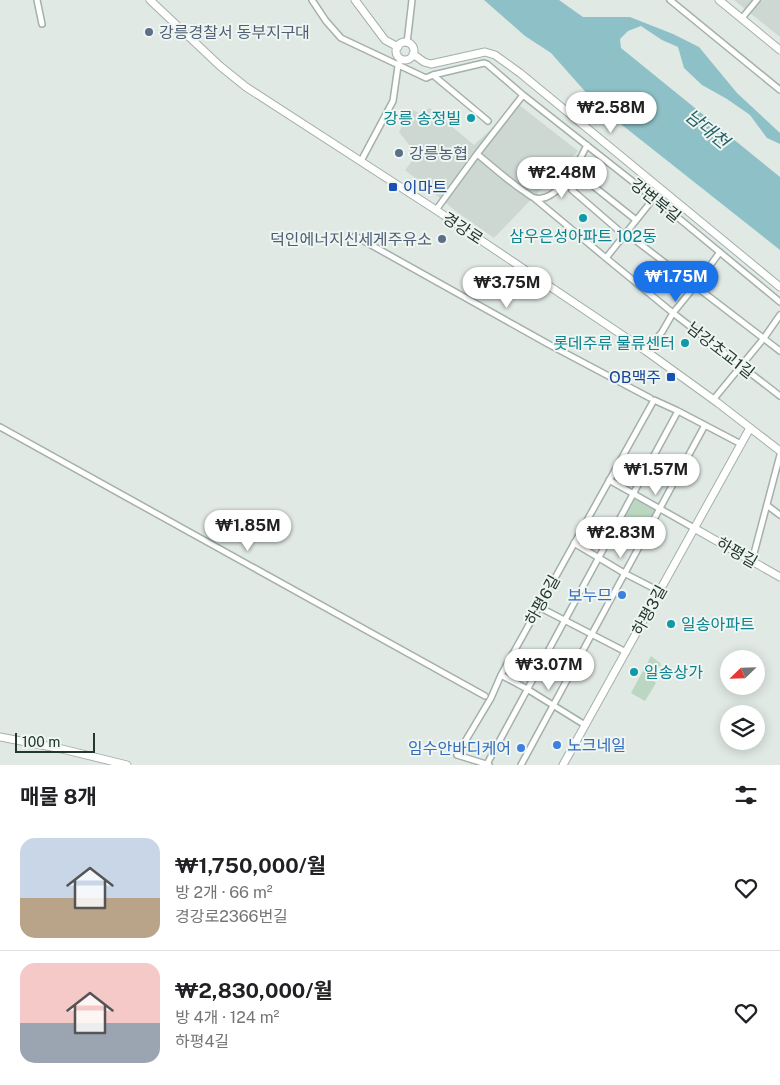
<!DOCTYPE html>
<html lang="ko">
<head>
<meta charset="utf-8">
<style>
  :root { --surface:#fff; --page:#f2f2f2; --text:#202124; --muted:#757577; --line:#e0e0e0; --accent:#1a73e8 }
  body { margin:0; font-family:"Public Sans","Noto Sans KR",sans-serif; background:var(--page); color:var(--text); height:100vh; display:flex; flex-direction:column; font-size:19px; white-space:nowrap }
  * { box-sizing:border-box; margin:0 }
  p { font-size:16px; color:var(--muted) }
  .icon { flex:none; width:28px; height:28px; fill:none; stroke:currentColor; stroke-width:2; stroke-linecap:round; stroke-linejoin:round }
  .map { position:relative; height:765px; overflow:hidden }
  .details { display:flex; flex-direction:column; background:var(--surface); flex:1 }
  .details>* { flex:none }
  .needle { width:32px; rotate:247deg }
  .tools { position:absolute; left:720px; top:650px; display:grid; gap:10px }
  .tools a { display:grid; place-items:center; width:45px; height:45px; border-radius:50%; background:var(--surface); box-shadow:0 2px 12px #0003; font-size:25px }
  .scale { position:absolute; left:15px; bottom:12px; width:80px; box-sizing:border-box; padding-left:5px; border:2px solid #233630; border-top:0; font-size:14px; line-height:18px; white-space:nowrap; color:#233630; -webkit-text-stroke:4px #eff6f2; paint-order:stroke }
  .price { position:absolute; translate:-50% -42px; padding:0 11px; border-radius:18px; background:#fff; color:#222; font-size:16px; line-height:32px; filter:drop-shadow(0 1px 2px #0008) }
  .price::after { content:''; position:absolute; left:50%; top:30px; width:15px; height:11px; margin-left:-8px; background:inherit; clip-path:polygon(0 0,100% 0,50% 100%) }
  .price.selected { background:var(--accent); color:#fff }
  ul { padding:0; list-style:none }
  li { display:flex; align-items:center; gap:15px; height:125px; padding:0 20px }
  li+li { border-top:1px solid var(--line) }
  li span { display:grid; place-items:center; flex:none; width:140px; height:100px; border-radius:15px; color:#555 }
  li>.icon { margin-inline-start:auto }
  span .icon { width:60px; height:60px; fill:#fffc; stroke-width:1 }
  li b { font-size:21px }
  h2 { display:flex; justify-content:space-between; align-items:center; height:60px; padding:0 20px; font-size:21px }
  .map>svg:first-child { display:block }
  .built { fill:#ced8d3 }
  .green { fill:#bbd7c1 }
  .water { fill:#8ec1c7 }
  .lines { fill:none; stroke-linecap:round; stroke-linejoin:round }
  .minor-casing { stroke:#a4b0aa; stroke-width:8 }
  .tertiary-casing { stroke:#a4b0aa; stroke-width:9 }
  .minor { stroke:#fff; stroke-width:5 }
  .tertiary { stroke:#fff; stroke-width:7 }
  .service-dot { fill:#5c6f8a; stroke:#eff6f2; stroke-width:2 }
  .culture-dot { fill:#0f9aa8; stroke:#eff6f2; stroke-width:2 }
  .transit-dot { fill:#1a4fb4; stroke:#eff6f2; stroke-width:2 }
  .shop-dot { fill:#3f7fe0; stroke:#eff6f2; stroke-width:2 }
  .labels { text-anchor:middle; stroke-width:4; stroke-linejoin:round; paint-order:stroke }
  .service-label { font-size:16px; fill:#4e5e75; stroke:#eff6f2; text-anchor:start }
  .culture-label { font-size:16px; fill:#0d838f; stroke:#eff6f2; text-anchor:end }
  .transit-label { font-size:16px; fill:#164399; stroke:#eff6f2; text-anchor:start }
  .street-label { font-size:16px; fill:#233630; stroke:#eff6f2 }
  .shop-label { font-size:16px; fill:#366cbe; stroke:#eff6f2; text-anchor:end }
  .water-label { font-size:18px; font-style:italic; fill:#25626a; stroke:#eff6f2 }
</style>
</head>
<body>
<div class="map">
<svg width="780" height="765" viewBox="0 0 780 765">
  <rect width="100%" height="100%" fill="#e0e9e4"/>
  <path class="built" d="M734 0H780V37Z
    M518 104 578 151 494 238 457 212 405 170 417 155 399 132 411 109 419 113 430 108 474 145Z"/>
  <path class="green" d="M634 497 657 509 637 544 615 531Z
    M651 656 661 664 652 679 656 683 645 701 631 693Z"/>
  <path class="water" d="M484 0H559L583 17H630L673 34 699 47 737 93 780 133V144L767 138 750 115 727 99 702 85 684 68 678 47 662 40 641 26 628 31 620 39 621 48 780 177V250L598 106 551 53 525 36Z"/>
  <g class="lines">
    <defs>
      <path id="minor" d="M37 0 42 24
        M312 0 326 21 341 38 426 78 433 75 484 63 487 64 523 95 670 211 780 302
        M670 0 780 90
        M742 18 757 0
        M407 43 412 0
        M433 75 488 121
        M477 154C492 166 506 179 522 190 525 192 529 195 532 197 556 207 579 162 587 145
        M361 161 393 101 398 66 401 59
        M534 198 606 258
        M654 198 606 258 673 313 780 396
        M436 210 477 154 523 95
        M626 233 780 351
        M624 235 572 190 582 177 636 220
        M355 236 550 345 650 398
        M646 351 662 332 673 313 695 286 720 252
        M713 400 764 338 780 315
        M0 427 485 696
        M609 480 694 528
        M768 506 780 515
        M574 543 624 573 659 591
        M752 561 780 455
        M539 607 626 652
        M501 675 527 689 585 725
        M487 764 678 411
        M489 765 457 755 491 698 501 675 654 400 678 411 741 444
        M521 765 705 425"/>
      <path id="tertiary" d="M150 0 220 66 246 87 436 210 646 351 718 403 780 451
        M355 0 385 40 398 47
        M719 0 780 50
        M396 51a9 9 0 1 1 18 0a9 9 0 1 1-18 0Z
        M413 54 424 62 431 64 485 52 495 55 520 73 780 287
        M694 528 780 577
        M0 737 62 749 127 765
        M563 765 750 428"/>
    </defs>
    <use href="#minor" class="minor-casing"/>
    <use href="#tertiary" class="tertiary-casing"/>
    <use href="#minor" class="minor"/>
    <use href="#tertiary" class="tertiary"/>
  </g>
  <g class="service-dot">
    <circle cx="149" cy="32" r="5"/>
    <circle cx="399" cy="153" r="5"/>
    <circle cx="442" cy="239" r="5"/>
  </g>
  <g class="culture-dot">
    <circle cx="471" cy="118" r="5"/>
    <circle cx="583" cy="218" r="5"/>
    <circle cx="685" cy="343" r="5"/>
    <circle cx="671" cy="624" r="5"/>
    <circle cx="634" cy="672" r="5"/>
  </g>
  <g class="transit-dot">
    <rect x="388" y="182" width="10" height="10" rx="2.5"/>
    <rect x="666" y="372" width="10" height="10" rx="2.5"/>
  </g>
  <g class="shop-dot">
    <circle cx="622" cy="595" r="5"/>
    <circle cx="557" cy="745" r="5"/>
    <circle cx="521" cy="748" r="5"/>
  </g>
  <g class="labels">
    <g class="service-label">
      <text x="159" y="38">강릉경찰서 동부지구대</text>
      <text x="409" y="159">강릉농협</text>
      <text x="432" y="245" text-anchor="end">덕인에너지신세게주유소</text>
    </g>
    <g class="culture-label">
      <text x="461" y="124">강릉 송정빌</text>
      <text x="583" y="242" text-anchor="middle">삼우은성아파트 102동</text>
      <text x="675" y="349">롯데주류 물류센터</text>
      <text x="681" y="630" text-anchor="start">일송아파트</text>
      <text x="644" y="678" text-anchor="start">일송상가</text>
    </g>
    <g class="transit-label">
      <text x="403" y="193">이마트</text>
      <text x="661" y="383" text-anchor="end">OB맥주</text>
    </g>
    <g class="street-label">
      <text transform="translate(656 200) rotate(39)" y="6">강변북길</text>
      <text transform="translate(463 228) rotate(33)" y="6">경강로</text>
      <text transform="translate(721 350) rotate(38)" y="6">남강초교1길</text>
      <text transform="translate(737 552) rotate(30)" y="6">하평길</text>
      <text transform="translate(542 600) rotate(-61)" y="6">하평6길</text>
      <text transform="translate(649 610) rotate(-61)" y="6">하평3길</text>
    </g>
    <g class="shop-label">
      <text x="612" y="601">보누므</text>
      <text x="567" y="751" text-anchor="start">노크네일</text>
      <text x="511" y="754">임수안바디케어</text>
    </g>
    <g class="water-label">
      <text transform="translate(707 129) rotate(39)" y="6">남대천</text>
    </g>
  </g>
</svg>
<div class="tools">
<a><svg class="needle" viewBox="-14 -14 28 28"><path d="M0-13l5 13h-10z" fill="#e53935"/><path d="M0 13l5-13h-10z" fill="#757577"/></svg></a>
<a><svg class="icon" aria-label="layers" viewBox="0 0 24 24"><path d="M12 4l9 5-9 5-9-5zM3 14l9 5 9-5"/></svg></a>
</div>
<div class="scale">100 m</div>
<b class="price" style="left:611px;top:134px">₩2.58M</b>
<b class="price" style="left:562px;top:199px">₩2.48M</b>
<b class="price selected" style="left:676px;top:303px">₩1.75M</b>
<b class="price" style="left:507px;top:309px">₩3.75M</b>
<b class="price" style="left:656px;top:496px">₩1.57M</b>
<b class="price" style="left:248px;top:552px">₩1.85M</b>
<b class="price" style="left:621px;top:559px">₩2.83M</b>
<b class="price" style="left:549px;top:691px">₩3.07M</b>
</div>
<section class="details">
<h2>매물 8개<svg class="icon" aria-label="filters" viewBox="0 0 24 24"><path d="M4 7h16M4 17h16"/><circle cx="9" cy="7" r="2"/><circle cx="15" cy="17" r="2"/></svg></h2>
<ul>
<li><span style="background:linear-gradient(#c9d6e8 60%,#b9a48a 0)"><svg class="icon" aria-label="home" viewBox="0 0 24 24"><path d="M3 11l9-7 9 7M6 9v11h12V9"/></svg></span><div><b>₩1,750,000/월</b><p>방 2개 · 66 m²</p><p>경강로2366번길</p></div><svg class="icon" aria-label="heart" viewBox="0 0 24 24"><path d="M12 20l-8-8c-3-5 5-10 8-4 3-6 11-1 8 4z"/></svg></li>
<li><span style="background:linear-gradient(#f6c9c9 60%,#9aa5b1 0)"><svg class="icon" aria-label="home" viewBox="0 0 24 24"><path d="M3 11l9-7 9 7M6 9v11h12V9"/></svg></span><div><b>₩2,830,000/월</b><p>방 4개 · 124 m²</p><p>하평4길</p></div><svg class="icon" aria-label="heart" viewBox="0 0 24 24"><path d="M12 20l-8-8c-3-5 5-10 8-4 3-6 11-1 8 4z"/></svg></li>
</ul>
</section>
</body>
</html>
